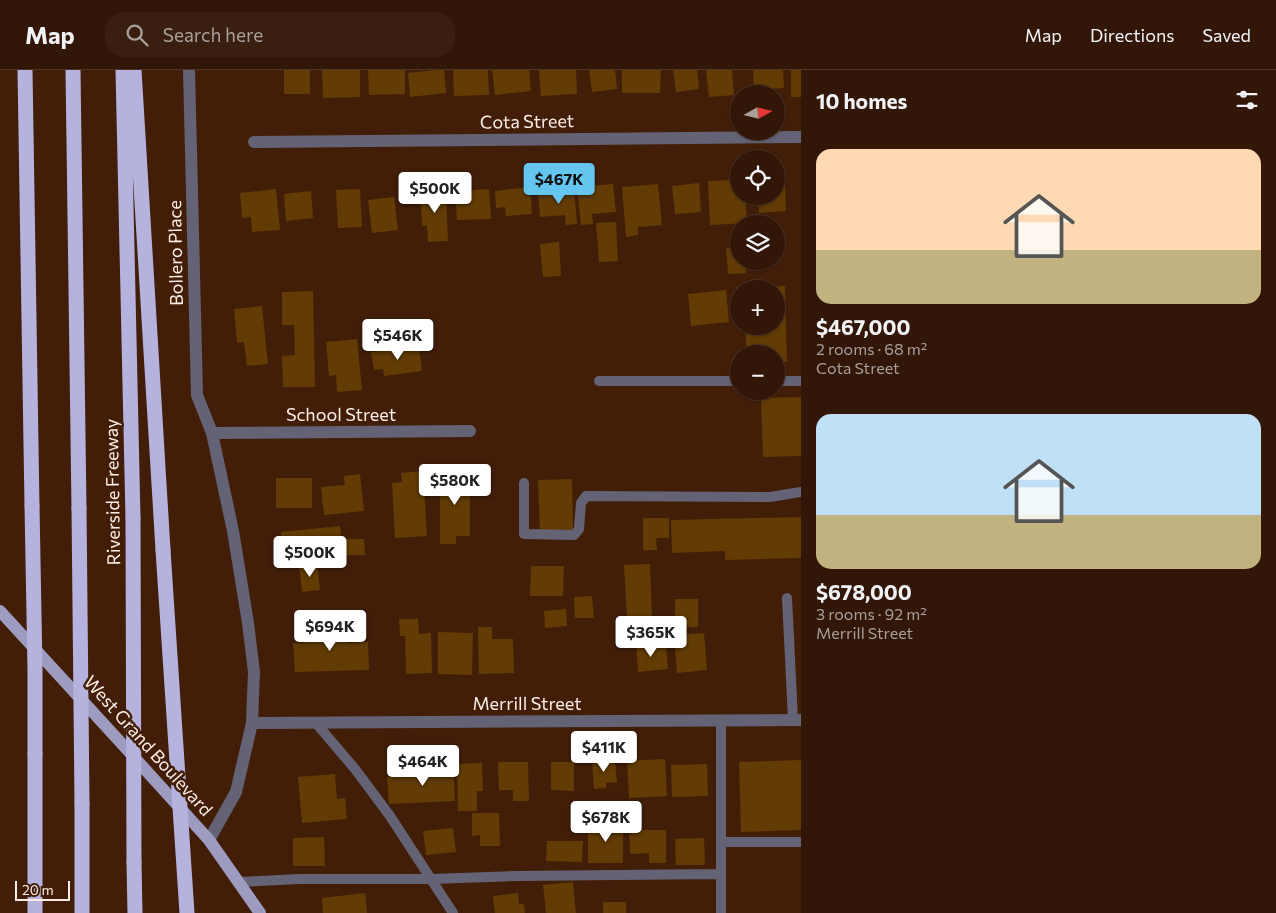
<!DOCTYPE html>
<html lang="en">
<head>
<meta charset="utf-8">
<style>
  :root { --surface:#321607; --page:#3a1f11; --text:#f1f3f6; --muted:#a89f9b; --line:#4d3528; --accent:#64c5ee }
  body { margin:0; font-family:Commissioner,sans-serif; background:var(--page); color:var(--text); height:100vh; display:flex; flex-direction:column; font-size:19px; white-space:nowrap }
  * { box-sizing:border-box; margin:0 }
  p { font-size:16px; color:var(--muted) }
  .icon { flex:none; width:28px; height:28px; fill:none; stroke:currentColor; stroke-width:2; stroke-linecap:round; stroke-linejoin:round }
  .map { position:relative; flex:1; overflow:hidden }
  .details { display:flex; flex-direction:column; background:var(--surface); width:475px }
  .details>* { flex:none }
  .needle { width:32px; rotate:82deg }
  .fabs { position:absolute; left:730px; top:15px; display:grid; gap:10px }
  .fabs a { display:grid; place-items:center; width:55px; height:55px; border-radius:50%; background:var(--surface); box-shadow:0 1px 4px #0004,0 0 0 1px var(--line); font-size:25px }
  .scale { position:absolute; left:15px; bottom:12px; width:55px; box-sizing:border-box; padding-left:5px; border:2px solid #fbede5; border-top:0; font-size:14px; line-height:18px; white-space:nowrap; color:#fbede5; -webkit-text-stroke:4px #421e09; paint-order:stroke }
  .price { position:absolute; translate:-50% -42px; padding:0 11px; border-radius:5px; background:#fff; color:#222; font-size:16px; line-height:32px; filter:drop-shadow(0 1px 2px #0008) }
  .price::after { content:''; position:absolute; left:50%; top:30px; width:15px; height:11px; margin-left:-8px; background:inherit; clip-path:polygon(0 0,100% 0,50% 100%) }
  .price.active { background:var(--accent); color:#111 }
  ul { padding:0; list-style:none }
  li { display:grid; align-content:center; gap:10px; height:265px; padding:0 15px }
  li span { display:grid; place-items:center; height:155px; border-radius:15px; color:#555 }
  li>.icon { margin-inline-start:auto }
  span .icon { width:90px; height:90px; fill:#fffc; stroke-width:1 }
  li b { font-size:21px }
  h2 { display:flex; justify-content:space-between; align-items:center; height:60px; padding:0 15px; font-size:21px }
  header { display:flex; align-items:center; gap:30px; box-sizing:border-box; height:70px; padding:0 25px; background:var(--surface); border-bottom:1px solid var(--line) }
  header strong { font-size:24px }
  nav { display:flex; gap:28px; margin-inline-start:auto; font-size:18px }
  .search { width:350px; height:45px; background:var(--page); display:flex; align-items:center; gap:12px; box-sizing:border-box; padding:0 18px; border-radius:20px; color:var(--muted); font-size:19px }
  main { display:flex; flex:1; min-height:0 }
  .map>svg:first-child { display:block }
  .building { fill:#623c04 }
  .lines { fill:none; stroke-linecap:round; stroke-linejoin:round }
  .lane { stroke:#646375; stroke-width:10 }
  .street { stroke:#646375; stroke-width:12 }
  .primary { stroke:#9e9bc0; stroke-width:12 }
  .highway { stroke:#b5b2de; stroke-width:15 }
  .highway-bridge { stroke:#b5b2de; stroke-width:15 }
  .labels { text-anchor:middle; stroke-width:5; stroke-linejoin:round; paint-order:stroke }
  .street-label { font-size:18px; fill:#fbede5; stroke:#421e09 }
</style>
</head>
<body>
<header>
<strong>Map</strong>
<div class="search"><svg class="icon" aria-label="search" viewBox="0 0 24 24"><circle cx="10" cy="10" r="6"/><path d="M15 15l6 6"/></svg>Search here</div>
<nav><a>Map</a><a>Directions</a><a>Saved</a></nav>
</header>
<main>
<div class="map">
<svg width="801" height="843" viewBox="0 0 801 843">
  <rect width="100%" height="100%" fill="#421e09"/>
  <path class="building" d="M284 0H310V24H284Z
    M322 0H360V27L323 28Z
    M368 0H405V24L369 25Z
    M437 0H444L446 23 410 27 408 3Z
    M453 0H488L489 25 454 26Z
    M492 0H529L531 21 495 25Z
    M539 0H576L577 24 541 26Z
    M589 0H615L617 19 592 22Z
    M622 0H661L660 23H622Z
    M673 0H697L699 19 676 22Z
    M706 0H732L734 25 709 27Z
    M753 0H783L784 18 754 20Z
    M791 0H801V27H791Z
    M731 110V117L739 116V126H745L747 153 710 155 708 111Z
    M699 113 701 142 675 144 672 116Z
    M613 114 616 142 592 144 593 154 581 155 577 117Z
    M658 114 662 155 638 157V165L626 167 622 117Z
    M785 115 786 141 759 143V126H776V116Z
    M530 117 532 144 506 146 505 137 496 138 495 121Z
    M574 118 577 154 566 155 565 145 540 147 538 122Z
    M276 119 280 160 252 162 251 147 242 148 240 123Z
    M360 119 362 157 338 158 336 120Z
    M446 119 448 171 428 172 427 156H422L420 120Z
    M489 119 491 149 457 150 455 121Z
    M311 121 313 148 286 151 284 124Z
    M394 127 398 160 372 163 368 130Z
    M616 152 618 191 599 192 596 153Z
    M559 172 561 206 543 207 540 174Z
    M739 177V191H745L746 203 728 204 726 178Z
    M785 216 787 292H776V284H746V256H776V219H754V217Z
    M736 217H739V240H736Z
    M726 220 729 252 691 256 688 224Z
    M313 221 315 317H283L282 286 295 285 294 255H282V222Z
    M262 236 268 294 247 296 244 272 237 273 234 239Z
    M357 269 362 320 337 322 336 305 329 306 326 272Z
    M419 277 422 301 384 306 383 299 374 300 371 282Z
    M801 327V386L763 387 761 328Z
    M423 401 427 466 395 468 392 413 402 412 401 403Z
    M440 402H470V466H456V474H440Z
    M360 404 364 441 324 445 321 417 345 415 344 406Z
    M276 408H312V438H276Z
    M572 409 573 462 540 463 538 410Z
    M801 447V488L725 490V481L672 483 671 450Z
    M643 448H669V468H656L657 480H643Z
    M340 456 343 488 297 492V480L283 481 281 462Z
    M343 469H364L365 485H343Z
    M317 493 320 520 302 522 299 495Z
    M650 494 652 547 627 548 624 495Z
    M531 496H564L563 526H530Z
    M592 526 594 548H575L574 527Z
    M675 529H698V557H675Z
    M566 539 567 556 545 558 544 541Z
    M399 549H418L419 564 431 563 432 603 406 604 405 566H400Z
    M349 557V573L368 572 369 600 295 602 293 573H305V559Z
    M478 557H492V569H513L514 603 479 604Z
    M438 562 473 563 472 605 438 604Z
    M704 563 707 600 677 603 674 565Z
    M650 572 651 577 666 576 668 599 638 602 636 573Z
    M615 689 617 712 606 713V718L594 719 592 691Z
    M665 689 667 726 629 728 627 691Z
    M801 690V760L741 762 739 692Z
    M498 692H528L529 731H513V720H499Z
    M551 692H574V721L551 720Z
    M453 693 455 731 389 734 387 707 439 704V694Z
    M482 693 483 721H477V741H458L457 694Z
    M707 694 708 726 672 727 671 695Z
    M335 704 337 729 345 728 347 749 302 753 298 707Z
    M472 743H499L500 776H480V765L472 766Z
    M602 752H623V793H588V755L602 754Z
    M453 758 456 782 426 785 423 761Z
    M629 760H666V793H649V783L630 784Z
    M324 767 325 796H293V768Z
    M704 768 705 795H676L675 769Z
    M547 771H583L582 792 546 791Z
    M573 812 576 843H546L543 815Z
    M365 823 367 843H323L322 828Z
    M518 823 519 834H524L525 843H495L493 826Z
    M603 832H626V843H603Z"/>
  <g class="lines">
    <path class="lane" d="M599 311H739
      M776 311H801
      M524 413V464L574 465 579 459 581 433 586 426 770 427 801 422
      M787 528 793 650
      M315 652 355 699 390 746 453 843
      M721 772H801
      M721 804V650
      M239 812 299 809H432L515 806 721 804V843"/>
    <path class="street" d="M189 0 197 325 212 363 233 461 248 553 254 602 252 653 236 722 209 770
      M254 72 801 67
      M212 363 470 361
      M252 653 801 650"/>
    <path class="primary" d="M0 541 123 675 209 770 260 843"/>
    <path class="highway" d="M25 0 32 436
      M73 0 79 438
      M123 0 133 448
      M134 0 163 480
      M35 684V843
      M82 733V843
      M134 792 135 843"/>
    <path class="highway-bridge" d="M32 436 35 599V684
      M79 438 82 733
      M133 448 134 792
      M163 480 187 843"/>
  </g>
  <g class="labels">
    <g class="street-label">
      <text transform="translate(527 52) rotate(-1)" y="6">Cota Street</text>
      <text transform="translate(176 183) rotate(-91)" y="6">Bollero Place</text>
      <text x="341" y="351">School Street</text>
      <text transform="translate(113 422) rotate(-91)" y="6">Riverside Freeway</text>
      <text x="527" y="640">Merrill Street</text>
      <text transform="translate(148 676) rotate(48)" y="6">West Grand Boulevard</text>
    </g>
  </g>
</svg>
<div class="fabs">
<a><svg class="needle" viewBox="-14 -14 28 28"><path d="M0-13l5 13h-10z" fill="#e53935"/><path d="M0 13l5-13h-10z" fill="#a89f9b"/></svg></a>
<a><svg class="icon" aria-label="locate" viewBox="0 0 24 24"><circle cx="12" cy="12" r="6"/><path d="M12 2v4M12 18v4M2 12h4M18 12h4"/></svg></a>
<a><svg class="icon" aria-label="layers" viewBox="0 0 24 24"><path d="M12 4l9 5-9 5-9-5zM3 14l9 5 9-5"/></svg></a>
<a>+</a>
<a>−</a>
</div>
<div class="scale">20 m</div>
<b class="price active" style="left:559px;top:135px">$467K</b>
<b class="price" style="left:435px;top:144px">$500K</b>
<b class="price" style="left:398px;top:291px">$546K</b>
<b class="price" style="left:455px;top:436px">$580K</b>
<b class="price" style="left:310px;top:508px">$500K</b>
<b class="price" style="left:330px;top:582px">$694K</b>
<b class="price" style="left:651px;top:588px">$365K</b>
<b class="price" style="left:604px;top:703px">$411K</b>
<b class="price" style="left:423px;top:717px">$464K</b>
<b class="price" style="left:606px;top:773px">$678K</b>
</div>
<section class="details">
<h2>10 homes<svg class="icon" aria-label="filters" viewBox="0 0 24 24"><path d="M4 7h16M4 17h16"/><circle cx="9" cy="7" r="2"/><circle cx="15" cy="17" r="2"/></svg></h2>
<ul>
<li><span style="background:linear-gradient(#ffd9b3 65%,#c2b280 0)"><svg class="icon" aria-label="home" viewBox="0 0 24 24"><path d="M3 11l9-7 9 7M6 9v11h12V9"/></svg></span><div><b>$467,000</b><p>2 rooms · 68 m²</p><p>Cota Street</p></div></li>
<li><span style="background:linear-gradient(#bfe0f5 65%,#c2b280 0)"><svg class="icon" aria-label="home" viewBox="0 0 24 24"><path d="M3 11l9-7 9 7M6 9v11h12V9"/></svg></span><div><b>$678,000</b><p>3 rooms · 92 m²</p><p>Merrill Street</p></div></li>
</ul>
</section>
</main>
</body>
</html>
